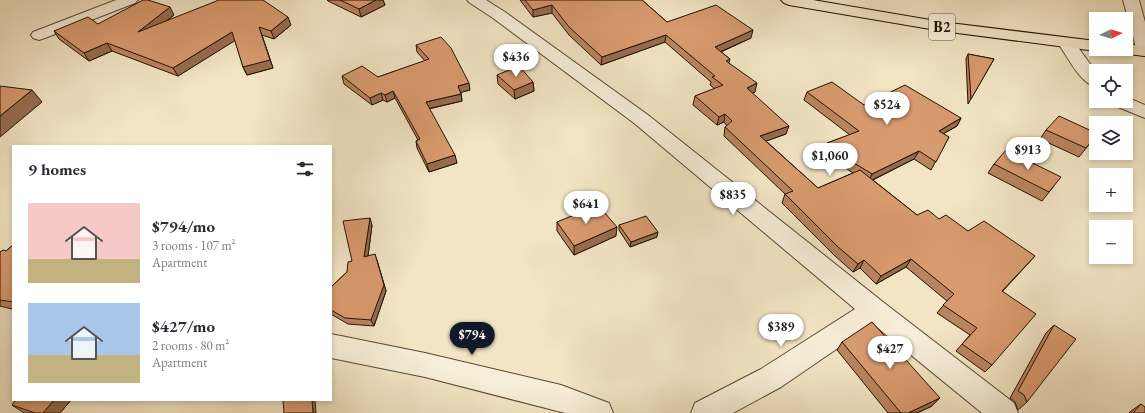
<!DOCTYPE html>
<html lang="en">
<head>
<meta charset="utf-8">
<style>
  :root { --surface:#fff; --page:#f7f7f7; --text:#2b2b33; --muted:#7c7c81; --accent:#111827 }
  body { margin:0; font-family:"EB Garamond",serif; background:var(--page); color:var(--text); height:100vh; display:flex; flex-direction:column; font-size:15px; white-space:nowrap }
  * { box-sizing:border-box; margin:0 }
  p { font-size:13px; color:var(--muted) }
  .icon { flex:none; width:22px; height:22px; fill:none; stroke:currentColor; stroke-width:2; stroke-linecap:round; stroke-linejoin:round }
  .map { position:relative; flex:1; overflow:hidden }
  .side { position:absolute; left:12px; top:145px; width:320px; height:256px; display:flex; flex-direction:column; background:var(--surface); border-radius:0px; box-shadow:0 2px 6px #0003 }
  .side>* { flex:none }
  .needle { width:26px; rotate:85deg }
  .tools { position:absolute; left:1089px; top:12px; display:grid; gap:8px }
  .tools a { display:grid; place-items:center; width:44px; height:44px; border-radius:0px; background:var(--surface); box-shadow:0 2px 6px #0003; font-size:20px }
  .price { position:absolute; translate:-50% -34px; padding:0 9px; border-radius:14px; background:#fff; color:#222; font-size:13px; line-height:26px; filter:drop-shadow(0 1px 2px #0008) }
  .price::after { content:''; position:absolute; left:50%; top:24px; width:12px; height:9px; margin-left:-6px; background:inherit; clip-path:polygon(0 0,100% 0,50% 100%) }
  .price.current { background:var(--accent); color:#fff }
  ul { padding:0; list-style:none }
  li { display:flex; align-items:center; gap:12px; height:100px; padding:0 16px }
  li span { display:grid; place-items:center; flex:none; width:112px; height:80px; border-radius:0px; color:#555 }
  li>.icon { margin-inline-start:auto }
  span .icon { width:48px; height:48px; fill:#fffc; stroke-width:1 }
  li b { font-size:17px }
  h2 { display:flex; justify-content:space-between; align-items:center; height:48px; padding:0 16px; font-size:17px }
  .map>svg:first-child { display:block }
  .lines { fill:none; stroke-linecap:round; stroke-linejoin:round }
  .street-casing { stroke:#564732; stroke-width:2 }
  .highway-casing { stroke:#221201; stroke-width:2 }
  .street { fill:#f7eed9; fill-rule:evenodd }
  .highway { fill:#f2e5c4; fill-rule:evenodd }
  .wall { fill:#ba845f; stroke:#221201 }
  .shaded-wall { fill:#976c4e; stroke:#221201 }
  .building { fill:#d89a6f; stroke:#221201 }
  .labels { text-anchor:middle; stroke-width:4; stroke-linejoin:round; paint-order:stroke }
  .shield { fill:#f7eed9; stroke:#625442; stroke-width:1 }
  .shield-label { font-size:15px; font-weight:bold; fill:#221201 }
</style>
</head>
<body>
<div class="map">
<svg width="1145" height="413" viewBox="0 0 1145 413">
  <rect width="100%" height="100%" fill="#f2e5c4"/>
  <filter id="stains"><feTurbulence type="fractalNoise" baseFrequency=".005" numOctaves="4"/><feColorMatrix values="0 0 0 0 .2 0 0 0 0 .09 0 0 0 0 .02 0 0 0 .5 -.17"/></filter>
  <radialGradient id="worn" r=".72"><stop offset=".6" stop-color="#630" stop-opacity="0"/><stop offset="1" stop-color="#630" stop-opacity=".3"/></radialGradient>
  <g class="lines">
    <defs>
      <path id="street" d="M116 0H138L135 3 45 38 39 40 33 38 31 35 33 32Z
        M467 0H486L505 12 648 115 883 302 1014 403 1018 413H982L873 324 781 387 733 413H691L695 403 761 369 855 309 634 123 493 18 470 3Z
        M1123 0H1139L1145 22V56L1139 55 1137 51Z
        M1066 38 1072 39 1096 72V87C1080 83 1067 56 1058 43L1060 39Z
        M1126 97 1145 105V118L1113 105 1111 101H1126Z
        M331 334 425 353 561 385 609 403 613 413H565L425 377 331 358Z"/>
      <path id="highway" d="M781 0H813L942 22 1096 41V49H1102L1096 51 942 31 789 5 784 3Z
        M1126 44 1145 46V56L1120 53 1118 49H1126Z"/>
    </defs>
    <use href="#street" class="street-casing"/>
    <use href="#highway" class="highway-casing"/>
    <use href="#street" class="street"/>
    <use href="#highway" class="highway"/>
  </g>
  <path class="wall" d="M327 0H383L385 5 361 17 328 1Z
    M520 0H642L667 22 751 38 721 52 730 59 729 63 755 92 752 93 786 134 766 141 818 188 853 173 838 163 824 151 827 143 850 135 804 100 807 92 864 105 961 118 957 126 943 134 949 137 931 170 914 159 873 180 917 215 939 219 968 231 1035 256 1002 292 992 365 985 372 956 351 970 335 937 313 947 301 906 267 876 284 860 268 853 272 834 255 782 203 785 194 724 136 725 127 727 126 724 122 717 125 693 105 695 96 715 89 710 85 711 82 665 42 601 65 569 35 552 13 533 17Z
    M174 15 166 21 291 25 274 39 262 35 273 68 247 75 243 67 235 40 178 76 112 51 89 61 59 39 54 31 98 24Z
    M416 45 470 90 461 92 462 101 429 109 457 163 429 172 417 148 416 141 418 140 395 98 387 102 383 100 372 105 344 84 342 76 378 77 425 61 417 52Z
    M968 54 994 59 968 104 966 59Z
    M497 75 533 82 534 91 515 99 498 84Z
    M1046 130 1096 136 1079 157 1040 139Z
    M994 164 1054 186 1042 201 988 173Z
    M557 222 616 236 574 255 557 231Z
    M372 225 368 256 377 260 386 291 374 326 348 324 331 314V287L347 272Z
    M619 225 657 237 630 247 619 230Z
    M13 245V309L8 308 0 306V252L6 251Z
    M1054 325 1027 402 1018 410 1015 402 1010 398 1046 333Z
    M842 342 940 398 932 406 917 413H888L837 350Z
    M16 400H71L60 413H24L12 405Z
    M1141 404 1145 413H1129L1131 411Z"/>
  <path class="shaded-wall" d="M376 0H383L385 5 361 17 359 9Z
    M552 5V13L533 17V10Z
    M170 7 174 15 142 40 138 32Z
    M288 17 291 25 274 39 271 31Z
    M259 27 273 68 247 75 243 67Z
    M753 30 751 38 713 55 715 47Z
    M232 32 236 40 178 76 173 68Z
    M666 35 665 42 601 65 602 57Z
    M107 43 112 51 89 61 84 53Z
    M533 82 534 91 515 99 514 90Z
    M469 83 470 90 459 93 458 86Z
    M757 83 755 92 745 96 747 88Z
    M32 90 42 102 0 137V116Z
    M393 91 395 98 387 102 385 95Z
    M381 93 383 100 372 105 370 98Z
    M461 94 462 101 427 109 426 102Z
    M725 114 724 122 717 125 719 117Z
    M961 118 957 126 934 139 939 131Z
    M789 126 786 134 758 144 760 136Z
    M919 151 914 159 868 182 872 174Z
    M455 155 457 163 429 172 427 164Z
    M370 218 372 225 367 263 364 257Z
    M617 227 616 236 574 255V246Z
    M658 232 657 237 630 247 631 242Z
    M375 254 386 291 374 326 371 320Z
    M911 259 906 267 876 284 881 276Z
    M864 260 860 268 853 272 858 264Z
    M940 398 932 406 917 413H908Z
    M54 400H71L60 413H43Z
    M312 400H315L316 413H313Z"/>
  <path class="building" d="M143 0H148L170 7 138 32 219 0H263L288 17 271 31 259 27 270 60 243 67 232 32 173 68 107 43 84 53 54 31 88 17 98 24Z
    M340 0H376L359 9Z
    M525 0H642L667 22 716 5 753 30 715 47 730 59 726 61 757 83 747 88 789 126 760 136 818 188 860 170 917 215 928 210 939 219 946 215 968 231 984 221 1035 256 1002 291 1036 314 992 365 962 344 977 328 943 305 954 294 911 259 881 276 864 260 858 264 838 247 785 194 793 191 725 127 732 121 725 114 719 117 695 96 723 85 712 77 715 76 666 35 602 57 569 27 552 5 533 10Z
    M441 37 451 48 469 83 458 86 461 94 426 102 455 155 427 164 416 141 420 139 393 91 385 95 381 93 370 98 342 76 362 66 378 77 429 59 416 45Z
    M968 54 994 59 971 99Z
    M519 66 533 82 514 90 497 75Z
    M832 82 864 105 905 85 961 118 939 131 949 137 936 162 919 151 872 174 841 155 827 143 859 131 807 92Z
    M0 86 32 90 0 116Z
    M1059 116 1096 133V136L1086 148 1046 130Z
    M1006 150 1061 177 1049 192 994 164Z
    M598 205 617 227 574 246 557 222Z
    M646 216 658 232 631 242 619 225Z
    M370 218 364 257 375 254 384 285 371 320 345 318 331 310V287L347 272 348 262 352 261 343 221Z
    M13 245V302L0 300V252L3 250 6 251Z
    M872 322 940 398 908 413H901L842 342Z
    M1054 325 1076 339 1027 402 1024 395 1018 391Z
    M16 400H54L43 413H35L12 405Z
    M283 400H312L313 413H284Z
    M1141 404 1145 407V413H1133Z"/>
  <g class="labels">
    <rect class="shield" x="929" y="14" width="26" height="26" rx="3"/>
    <g class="shield-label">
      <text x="942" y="32">B2</text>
    </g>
  </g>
  <rect width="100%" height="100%" filter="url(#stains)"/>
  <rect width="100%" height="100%" fill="url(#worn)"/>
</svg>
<div class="tools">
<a><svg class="needle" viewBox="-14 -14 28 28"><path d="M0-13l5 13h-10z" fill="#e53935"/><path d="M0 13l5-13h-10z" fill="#7c7c81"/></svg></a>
<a><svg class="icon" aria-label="locate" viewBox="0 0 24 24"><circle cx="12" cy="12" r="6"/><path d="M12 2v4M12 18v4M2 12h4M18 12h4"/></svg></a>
<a><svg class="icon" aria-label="layers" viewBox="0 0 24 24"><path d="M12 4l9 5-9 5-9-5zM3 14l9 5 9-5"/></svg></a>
<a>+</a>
<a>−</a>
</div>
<b class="price" style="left:516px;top:78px">$436</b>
<b class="price" style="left:887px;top:126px">$524</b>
<b class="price" style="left:1028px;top:171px">$913</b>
<b class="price" style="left:830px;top:177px">$1,060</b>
<b class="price" style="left:733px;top:216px">$835</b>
<b class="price" style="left:586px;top:225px">$641</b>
<b class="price" style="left:781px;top:348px">$389</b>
<b class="price current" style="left:472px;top:356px">$794</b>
<b class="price" style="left:890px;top:370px">$427</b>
<section class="side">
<h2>9 homes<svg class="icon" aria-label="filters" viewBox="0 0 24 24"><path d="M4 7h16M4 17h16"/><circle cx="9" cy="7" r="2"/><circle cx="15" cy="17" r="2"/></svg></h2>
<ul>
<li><span style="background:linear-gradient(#f6c9c9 70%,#c2b280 0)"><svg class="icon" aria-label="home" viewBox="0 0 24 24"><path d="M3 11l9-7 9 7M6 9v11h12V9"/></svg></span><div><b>$794/mo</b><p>3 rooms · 107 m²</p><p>Apartment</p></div></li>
<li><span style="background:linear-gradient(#a9c7e8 65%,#c2b280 0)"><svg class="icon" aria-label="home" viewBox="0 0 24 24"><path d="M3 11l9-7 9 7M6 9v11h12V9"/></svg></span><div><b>$427/mo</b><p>2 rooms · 80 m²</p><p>Apartment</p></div></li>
</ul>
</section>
</div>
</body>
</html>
